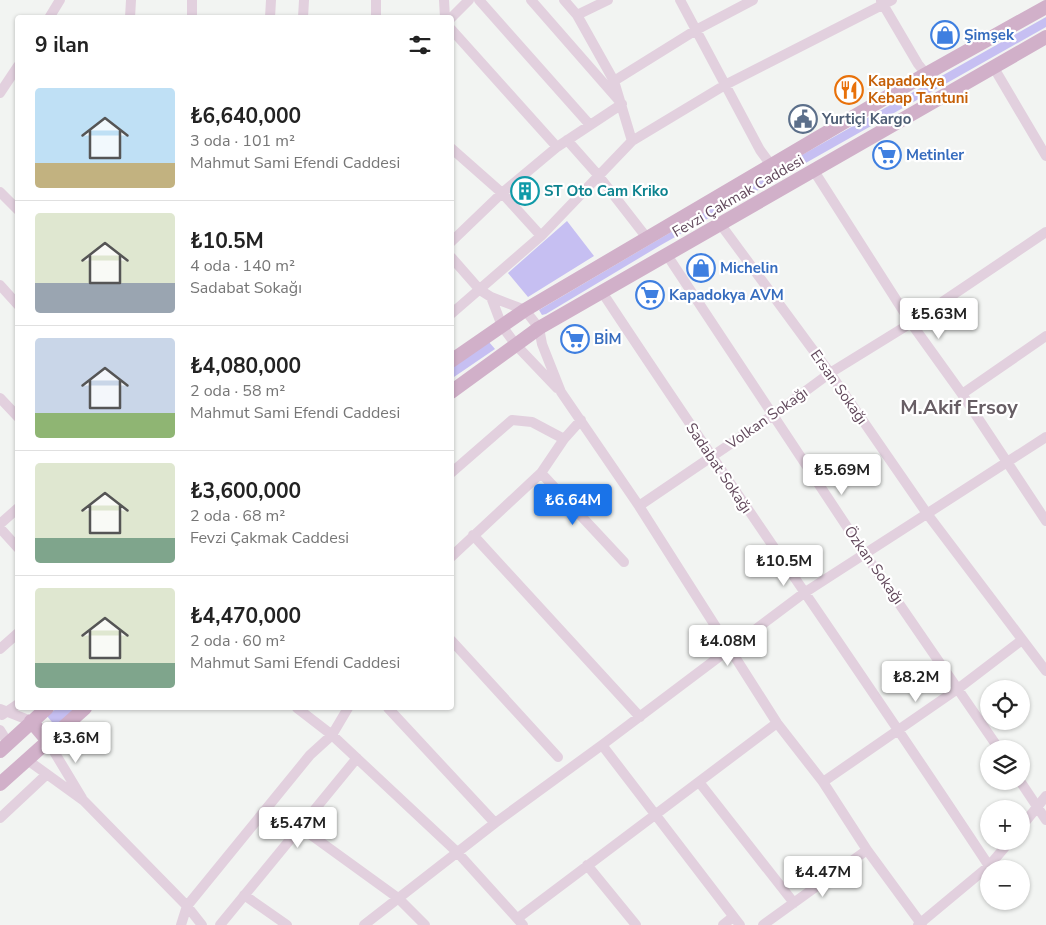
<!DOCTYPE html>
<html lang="tr">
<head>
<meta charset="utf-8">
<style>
  :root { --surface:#fff; --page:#f6f6f6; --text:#222; --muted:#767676; --line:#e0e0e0; --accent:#1a73e8 }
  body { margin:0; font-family:"Nunito Sans",sans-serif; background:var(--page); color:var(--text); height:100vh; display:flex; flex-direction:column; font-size:19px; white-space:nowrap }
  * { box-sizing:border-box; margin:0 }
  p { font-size:16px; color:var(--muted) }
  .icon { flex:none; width:28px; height:28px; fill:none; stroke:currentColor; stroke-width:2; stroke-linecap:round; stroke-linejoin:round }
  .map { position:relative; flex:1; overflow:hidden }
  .sheet { position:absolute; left:15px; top:15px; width:439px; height:695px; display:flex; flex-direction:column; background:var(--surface); border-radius:5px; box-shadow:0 1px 4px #0004 }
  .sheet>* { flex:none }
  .buttons { position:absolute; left:980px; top:680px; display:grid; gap:10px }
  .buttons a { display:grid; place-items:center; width:50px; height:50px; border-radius:50%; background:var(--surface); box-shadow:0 1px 4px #0004; font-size:25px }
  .price { position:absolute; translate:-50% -42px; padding:0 11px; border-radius:5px; background:#fff; color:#222; font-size:16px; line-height:32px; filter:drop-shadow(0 1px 2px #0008) }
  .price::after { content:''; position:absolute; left:50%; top:30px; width:15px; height:11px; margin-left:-8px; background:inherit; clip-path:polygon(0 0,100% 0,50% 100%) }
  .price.active { background:var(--accent); color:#fff }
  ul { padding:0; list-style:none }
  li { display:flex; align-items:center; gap:15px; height:125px; padding:0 20px }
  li+li { border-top:1px solid var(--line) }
  li span { display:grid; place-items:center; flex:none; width:140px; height:100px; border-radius:5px; color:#555 }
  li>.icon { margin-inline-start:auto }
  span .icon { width:60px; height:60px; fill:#fffc; stroke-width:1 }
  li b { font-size:21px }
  h2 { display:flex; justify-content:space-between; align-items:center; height:60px; padding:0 20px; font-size:21px }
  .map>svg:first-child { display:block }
  .green { fill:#c6bff2 }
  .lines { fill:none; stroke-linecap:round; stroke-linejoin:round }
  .minor { stroke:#e2d0de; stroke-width:10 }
  .major { stroke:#d1b0c9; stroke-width:14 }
  .labels { text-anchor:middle; stroke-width:4.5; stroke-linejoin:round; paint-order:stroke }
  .shop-label { font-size:15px; font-weight:bold; fill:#366cbe; stroke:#fff; text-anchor:start }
  .food-label { font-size:15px; font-weight:bold; fill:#c56008; stroke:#fff; text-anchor:start }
  .service-label { font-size:15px; font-weight:bold; fill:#4e5e75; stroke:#fff; text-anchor:start }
  .culture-label { font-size:15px; font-weight:bold; fill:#0d838f; stroke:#fff; text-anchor:start }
  .street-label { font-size:15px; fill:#61485b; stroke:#fff }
  .district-label { font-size:20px; font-weight:bold; fill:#675e64; stroke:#fff }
</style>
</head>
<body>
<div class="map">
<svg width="1046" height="925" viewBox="0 0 1046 925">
  <rect width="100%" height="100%" fill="#f2f4f2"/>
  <path class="green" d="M1046 17V27L661 245 546 314 542 315 539 310 793 160Z
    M567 221 594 256 528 297 508 273Z
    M489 342 495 349 451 379V368Z
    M57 708H77L56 727 47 716Z"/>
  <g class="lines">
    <path class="minor" d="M444 0 445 18
      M479 0 590 125
      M564 0 577 15 614 81 632 141
      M680 0 760 150 771 165
      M881 1 918 64 926 74
      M577 15 608 0
      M49 18 60 0
      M130 18 131 0
      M192 18V0
      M270 18 271 0
      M303 18 304 0
      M376 18V0
      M451 18 469 0
      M451 29 557 147
      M994 68 1046 156
      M614 81 696 30 753 0
      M0 93 18 66
      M567 140 598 175 647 238
      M451 148 502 193 541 236
      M814 171 911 323 962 394 1046 521
      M0 192 18 210
      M721 225 830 373 928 515 1046 671
      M451 242 502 193 557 147 622 104 531 0
      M667 255 865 554 999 749
      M451 257 480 290 491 297 525 310 539 328 542 344 561 392 639 506 777 723 823 782 867 850 922 925
      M0 285 18 305
      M602 292C729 485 862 673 989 866
      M491 297 502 326 516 345 557 388
      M451 314 541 236 632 141 725 85 892 0
      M962 394 1046 336
      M0 398 18 417
      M451 473 512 420 532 422 564 439
      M541 473 624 562
      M639 506 773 415 830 373 911 323 1046 232
      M0 524 18 508
      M0 528 18 548
      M473 535 640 717
      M451 557 541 473 564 439 581 420
      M451 640 558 757
      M0 649 18 633
      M297 708 332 735 457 852 523 925
      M388 708 495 823
      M0 709 31 721
      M2 715 18 704
      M0 730 8 743
      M47 740 82 798
      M602 745 740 925
      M26 759 84 801 187 906 202 925
      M1020 781 1046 820
      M699 782 794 903
      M823 782 959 688 1022 640
      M0 818 46 775
      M300 827 398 898 425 925
      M1021 827 1046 796
      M587 865 636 925
      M244 895 287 925
      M518 918 777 723
      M181 925 187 906 310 755 332 735 348 708
      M220 925 357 758
      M364 925 495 823 602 745 804 593 1046 437
      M723 925 733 917
      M763 925 867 850
      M918 925 989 866 1010 841"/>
    <path class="major" d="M451 361 525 310 926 74 1046 7
      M451 392 539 328 1046 37
      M31 721 47 740
      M0 751 47 708
      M0 784 85 708"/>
  </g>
  <defs>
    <symbol id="shop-ring" viewBox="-11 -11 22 22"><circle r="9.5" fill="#fff" stroke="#3f7fe0" stroke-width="1.5"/><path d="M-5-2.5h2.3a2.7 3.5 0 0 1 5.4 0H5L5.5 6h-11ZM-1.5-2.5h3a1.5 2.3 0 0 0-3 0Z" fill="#3f7fe0"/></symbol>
    <symbol id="restaurant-ring" viewBox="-11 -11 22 22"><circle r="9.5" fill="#fff" stroke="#e8710a" stroke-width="1.5"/><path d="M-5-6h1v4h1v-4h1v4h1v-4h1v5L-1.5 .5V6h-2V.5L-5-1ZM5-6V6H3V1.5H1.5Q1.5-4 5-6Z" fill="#e8710a"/></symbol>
    <symbol id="civic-ring" viewBox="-11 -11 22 22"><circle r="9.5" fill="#fff" stroke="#5c6f8a" stroke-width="1.5"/><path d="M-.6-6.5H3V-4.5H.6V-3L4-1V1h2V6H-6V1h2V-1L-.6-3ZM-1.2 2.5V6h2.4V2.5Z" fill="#5c6f8a"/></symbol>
    <symbol id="supermarket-ring" viewBox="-11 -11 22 22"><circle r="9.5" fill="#fff" stroke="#3f7fe0" stroke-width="1.5"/><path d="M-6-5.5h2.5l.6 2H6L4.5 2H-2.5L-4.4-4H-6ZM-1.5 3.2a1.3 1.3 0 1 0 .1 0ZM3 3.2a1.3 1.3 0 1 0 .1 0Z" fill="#3f7fe0"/></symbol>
    <symbol id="building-ring" viewBox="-11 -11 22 22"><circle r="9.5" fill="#fff" stroke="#0f9aa8" stroke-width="1.5"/><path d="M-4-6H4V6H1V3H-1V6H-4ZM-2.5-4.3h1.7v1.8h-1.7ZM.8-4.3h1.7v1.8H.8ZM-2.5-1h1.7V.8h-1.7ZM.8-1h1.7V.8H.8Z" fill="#0f9aa8"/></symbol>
  </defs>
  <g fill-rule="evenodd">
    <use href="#shop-ring" x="929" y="19" width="32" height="32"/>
    <use href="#restaurant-ring" x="833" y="74" width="32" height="32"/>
    <use href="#civic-ring" x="787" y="103" width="32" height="32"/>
    <use href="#supermarket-ring" x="871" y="139" width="32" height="32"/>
    <use href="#building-ring" x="509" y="175" width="32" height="32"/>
    <use href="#shop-ring" x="685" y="252" width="32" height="32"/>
    <use href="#supermarket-ring" x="634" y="279" width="32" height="32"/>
    <use href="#supermarket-ring" x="559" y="323" width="32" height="32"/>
  </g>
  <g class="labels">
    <g class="shop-label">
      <text x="964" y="40">Şimşek</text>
      <text x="906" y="160">Metinler</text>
      <text x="720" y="273">Michelin</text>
      <text x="669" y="300">Kapadokya AVM</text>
      <text x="594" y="344">BİM</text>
    </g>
    <g class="food-label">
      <text x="868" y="86">Kapadokya<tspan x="868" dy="17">Kebap Tantuni</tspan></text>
    </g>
    <g class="service-label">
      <text x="822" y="124">Yurtiçi Kargo</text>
    </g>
    <g class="culture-label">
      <text x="544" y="196">ST Oto Cam Kriko</text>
    </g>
    <g class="street-label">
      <text transform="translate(738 196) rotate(-30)" y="5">Fevzi Çakmak Caddesi</text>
      <text transform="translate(839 387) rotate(55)" y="5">Ersan Sokağı</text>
      <text transform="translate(767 418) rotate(-35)" y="5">Volkan Sokağı</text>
      <text transform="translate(719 468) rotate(56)" y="5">Sadabat Sokağı</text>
      <text transform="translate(874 565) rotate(55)" y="5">Özkan Sokağı</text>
    </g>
    <g class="district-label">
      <text x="959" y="414">M.Akif Ersoy</text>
    </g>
  </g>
</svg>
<div class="buttons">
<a><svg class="icon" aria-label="locate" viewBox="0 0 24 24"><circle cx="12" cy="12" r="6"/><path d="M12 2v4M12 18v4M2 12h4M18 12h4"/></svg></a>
<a><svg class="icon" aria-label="layers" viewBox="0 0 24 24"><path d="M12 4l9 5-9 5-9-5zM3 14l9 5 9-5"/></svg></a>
<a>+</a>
<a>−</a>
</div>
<b class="price" style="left:939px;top:340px">₺5.63M</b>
<b class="price" style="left:842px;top:496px">₺5.69M</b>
<b class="price active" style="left:573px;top:526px">₺6.64M</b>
<b class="price" style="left:784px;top:587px">₺10.5M</b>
<b class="price" style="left:728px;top:667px">₺4.08M</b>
<b class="price" style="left:916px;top:703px">₺8.2M</b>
<b class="price" style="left:76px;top:764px">₺3.6M</b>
<b class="price" style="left:298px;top:849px">₺5.47M</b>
<b class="price" style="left:823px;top:898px">₺4.47M</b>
<section class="sheet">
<h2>9 ilan<svg class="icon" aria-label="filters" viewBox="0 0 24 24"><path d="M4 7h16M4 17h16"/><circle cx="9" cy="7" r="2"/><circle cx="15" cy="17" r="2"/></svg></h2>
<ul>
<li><span style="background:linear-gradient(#bfe0f5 75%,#c2b280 0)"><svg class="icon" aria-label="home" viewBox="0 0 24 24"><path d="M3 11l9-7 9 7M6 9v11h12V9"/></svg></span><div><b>₺6,640,000</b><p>3 oda · 101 m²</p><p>Mahmut Sami Efendi Caddesi</p></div></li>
<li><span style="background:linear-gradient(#dfe7d0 70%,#9aa5b1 0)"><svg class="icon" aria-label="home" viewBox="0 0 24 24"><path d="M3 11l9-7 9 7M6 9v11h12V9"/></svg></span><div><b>₺10.5M</b><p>4 oda · 140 m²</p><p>Sadabat Sokağı</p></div></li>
<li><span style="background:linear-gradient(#c9d6e8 75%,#8fb573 0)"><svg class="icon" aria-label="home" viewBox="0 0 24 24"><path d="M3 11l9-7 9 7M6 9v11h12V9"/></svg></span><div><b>₺4,080,000</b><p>2 oda · 58 m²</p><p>Mahmut Sami Efendi Caddesi</p></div></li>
<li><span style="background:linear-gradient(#dfe7d0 75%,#7fa58c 0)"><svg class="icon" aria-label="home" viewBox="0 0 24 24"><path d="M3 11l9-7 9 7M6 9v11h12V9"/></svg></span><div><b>₺3,600,000</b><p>2 oda · 68 m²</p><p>Fevzi Çakmak Caddesi</p></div></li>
<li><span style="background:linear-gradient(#dfe7d0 75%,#7fa58c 0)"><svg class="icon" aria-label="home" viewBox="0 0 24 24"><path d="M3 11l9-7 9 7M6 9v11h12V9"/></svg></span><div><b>₺4,470,000</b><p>2 oda · 60 m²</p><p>Mahmut Sami Efendi Caddesi</p></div></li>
</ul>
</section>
</div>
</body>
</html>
